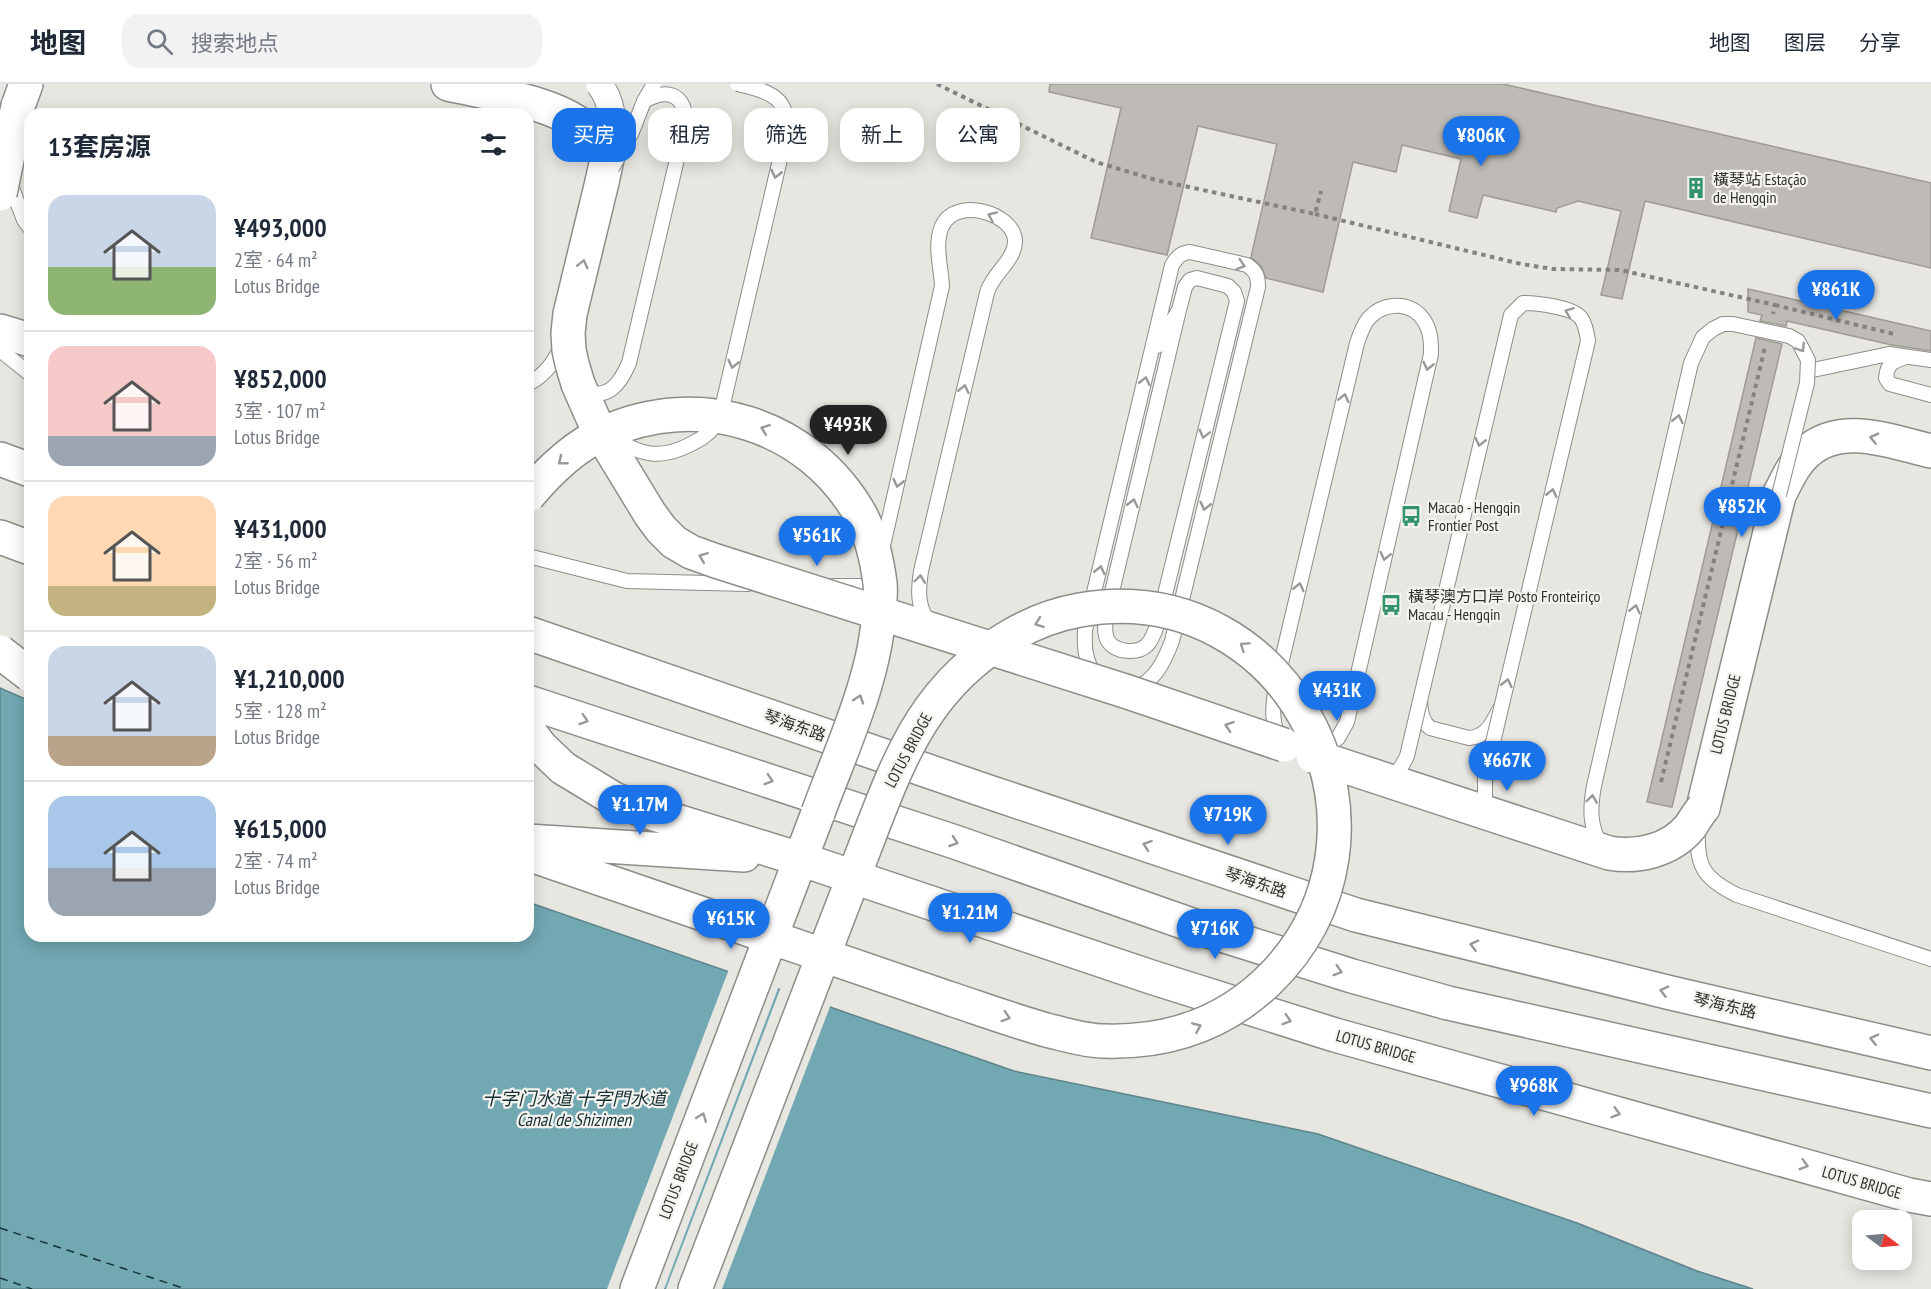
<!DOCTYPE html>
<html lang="zh">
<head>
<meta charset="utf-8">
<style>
  :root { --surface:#fff; --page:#f2f2f3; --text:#1f2937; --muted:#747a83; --line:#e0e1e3; --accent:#1a73e8 }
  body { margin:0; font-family:"PT Sans Narrow","Noto Sans SC",sans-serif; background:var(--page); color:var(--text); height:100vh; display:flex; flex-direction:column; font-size:22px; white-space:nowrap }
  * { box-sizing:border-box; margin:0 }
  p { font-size:20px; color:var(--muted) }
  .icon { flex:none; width:33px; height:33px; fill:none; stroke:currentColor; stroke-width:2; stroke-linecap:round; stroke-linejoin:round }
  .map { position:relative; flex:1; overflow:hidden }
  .side { position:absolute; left:24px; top:24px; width:510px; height:834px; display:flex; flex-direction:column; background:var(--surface); border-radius:18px; box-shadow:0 3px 15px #0003 }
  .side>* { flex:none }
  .hud { position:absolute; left:552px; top:24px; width:570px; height:54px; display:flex; gap:12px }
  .needle { width:39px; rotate:106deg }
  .tools { position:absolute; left:1852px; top:1126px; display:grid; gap:12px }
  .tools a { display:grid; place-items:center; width:60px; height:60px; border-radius:12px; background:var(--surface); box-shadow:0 3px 15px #0003; font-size:30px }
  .price { position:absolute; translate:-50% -51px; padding:0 14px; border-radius:21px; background:var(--accent); color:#fff; font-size:20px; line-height:39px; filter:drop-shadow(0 2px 3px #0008) }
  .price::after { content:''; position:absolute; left:50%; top:36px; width:18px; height:14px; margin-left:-9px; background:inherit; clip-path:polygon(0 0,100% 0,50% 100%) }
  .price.selected { background:#222; color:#fff }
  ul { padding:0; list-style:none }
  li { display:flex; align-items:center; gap:18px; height:150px; padding:0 24px }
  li+li { border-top:2px solid var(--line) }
  li span { display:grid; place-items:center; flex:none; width:168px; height:120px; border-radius:18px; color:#555 }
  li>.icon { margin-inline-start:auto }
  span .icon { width:72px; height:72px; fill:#fffc; stroke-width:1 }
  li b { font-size:26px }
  h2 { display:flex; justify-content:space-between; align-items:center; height:72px; padding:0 24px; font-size:26px }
  .tag { padding:0 21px; border-radius:18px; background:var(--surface); box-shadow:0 3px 15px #0003; font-size:21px; line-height:54px }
  .tag.selected { background:var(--accent); color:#fff }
  header { display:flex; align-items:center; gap:36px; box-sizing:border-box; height:84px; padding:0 30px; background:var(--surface); border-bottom:2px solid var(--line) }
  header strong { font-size:28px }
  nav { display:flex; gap:33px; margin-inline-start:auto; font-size:21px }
  .search { width:420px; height:54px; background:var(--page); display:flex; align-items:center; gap:15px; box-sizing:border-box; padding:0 21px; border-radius:18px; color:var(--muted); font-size:22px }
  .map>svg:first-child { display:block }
  .water { fill:#71a8b1; stroke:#5e848a; stroke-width:1.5 }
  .pier { fill:#e7e6e1 }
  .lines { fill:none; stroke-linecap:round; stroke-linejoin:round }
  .ferry { stroke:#153136; stroke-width:1.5; stroke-dasharray:8 6; stroke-linecap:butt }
  .building { fill:#bebbb7; stroke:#9e9b97; stroke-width:1.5 }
  .lane-casing { stroke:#8d8d89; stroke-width:16 }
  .secondary-casing { stroke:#8d8d89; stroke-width:36 }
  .path { stroke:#83827f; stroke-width:4; stroke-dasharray:4.5 4.5; stroke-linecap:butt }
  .lane { stroke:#fff; stroke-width:14 }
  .secondary { stroke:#fff; stroke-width:33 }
  .lane-bridge-casing { stroke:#8d8d89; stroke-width:16; stroke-linecap:butt }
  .street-bridge-casing { stroke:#8d8d89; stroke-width:28; stroke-linecap:butt }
  .secondary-bridge-casing { stroke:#8d8d89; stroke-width:36; stroke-linecap:butt }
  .lane-bridge { stroke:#fff; stroke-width:14 }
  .street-bridge { stroke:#fff; stroke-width:26 }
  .secondary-bridge { stroke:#fff; stroke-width:33 }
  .oneway { stroke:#989896 }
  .labels { text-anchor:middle; stroke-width:4.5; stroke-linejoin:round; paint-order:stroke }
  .poi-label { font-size:16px; fill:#30302e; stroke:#f4f3ee; text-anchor:start }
  .street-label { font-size:16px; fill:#30302e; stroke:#f4f3ee }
  .water-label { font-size:18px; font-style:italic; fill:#153136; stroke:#f4f3ee }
</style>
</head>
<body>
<header>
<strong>地图</strong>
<div class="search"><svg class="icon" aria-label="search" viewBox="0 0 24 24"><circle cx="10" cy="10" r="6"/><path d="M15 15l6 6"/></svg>搜索地点</div>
<nav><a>地图</a><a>图层</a><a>分享</a></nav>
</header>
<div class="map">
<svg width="1931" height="1205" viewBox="0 0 1931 1205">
  <rect width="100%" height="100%" fill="#e7e6e1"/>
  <path class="water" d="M0 604 30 617V852H528V818L1014 987 1318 1050 1577 1139 1697 1187 1753 1205H0Z"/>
  <path class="pier" d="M729 885 779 902 664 1205H607Z
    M781 903 831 920 722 1205H666Z"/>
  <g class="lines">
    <path class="ferry" d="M0 1144 186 1205
      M0 1194 32 1205"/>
  </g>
  <path class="building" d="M1050 0H1503L1931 99V184L1645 117 1622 215 1601 211 1621 127 1578 117 1557 124 1556 128 1483 111 1477 134 1449 127 1461 75 1402 61 1396 88 1353 78 1323 208 1266 194 1261 182 1251 173 1277 60 1198 42 1167 171 1091 154 1121 24 1049 8Z
    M1748 205 1931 247V267L1892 261 1787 237 1786 242 1760 237 1762 231 1748 228Z
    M1756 254 1782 260 1672 723 1647 718Z"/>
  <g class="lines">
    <defs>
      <path id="lane" d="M12 104 24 136 30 144
        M1157 262 1179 226 1185 203 1190 196 1197 194 1228 202 1234 208 1237 217 1159 535C1156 543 1154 554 1147 561 1138 570 1116 569 1108 557 1104 550 1105 541 1106 533L1179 226
        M0 266 30 290
        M1906 273C1894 277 1887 279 1886 294L1890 300 1931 311
        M1808 287 1889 270 1931 276
        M528 300C545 291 556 277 562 259
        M528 472 627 497 748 500
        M833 502H866
        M1096 592C1085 577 1084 564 1085 546L1172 181C1177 173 1181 169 1190 168L1247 181C1256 187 1258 192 1258 203L1172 557C1164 578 1155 597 1134 605
        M1420 618C1421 629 1422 637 1430 644L1469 654C1486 653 1492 640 1499 626
        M1281 657C1270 638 1273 622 1276 601L1357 259C1360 250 1363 241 1369 234 1385 217 1413 217 1425 238 1431 248 1431 259 1431 270L1347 638 1338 654 1319 668
        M1698 743C1696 781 1702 794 1737 811L1931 875"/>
      <path id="secondary" d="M448 0C490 10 563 18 592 51 598 58 602 68 607 75L602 98
        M18 22 26 0
        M0 247 30 256
        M0 375 30 386
        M0 453 30 464
        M528 549 980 705 1356 831 1671 909 1931 969
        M528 618 955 758 1206 846 1352 892 1448 919 1931 1027
        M528 646 541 663 563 684 614 715 651 729 806 777 1151 893 1335 951 1909 1111 1931 1115
        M1703 724 1779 411C1787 396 1794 379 1807 368 1841 337 1892 358 1931 367
        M528 757 744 771
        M528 770 951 915
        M637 1205 818 729
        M695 1205 870 750"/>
    </defs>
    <use href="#lane" class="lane-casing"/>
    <use href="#secondary" class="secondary-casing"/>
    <path class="path" d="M937 0 1096 78 1156 96 1315 130 1321 107
      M1315 130 1521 180 1553 185 1620 186 1775 221 1773 230
      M1775 221 1894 250
      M1661 698 1765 263"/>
    <use href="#lane" class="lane"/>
    <use href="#secondary" class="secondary"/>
    <defs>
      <path id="lane-bridge" d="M612 84 632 48 644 17 654 0
        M582 307C608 317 620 300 629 279L686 37C684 8 666 5 644 17
        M613 353C639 371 660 376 689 361 699 356 707 352 715 342 719 336 721 327 723 320L781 71C791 22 788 11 737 0
        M882 466 942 202C941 182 934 161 942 142 956 112 1013 129 1015 156 1016 173 998 186 991 200 988 204 987 208 986 213L921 487C918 507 917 523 930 540
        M1387 694C1398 689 1402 683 1407 672L1511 231 1523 219C1536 219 1573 223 1581 234 1586 241 1587 250 1588 257L1485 692V716L1492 726
        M1603 763C1589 745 1590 724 1594 702L1691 279 1703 253 1713 245 1723 240H1733L1789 252 1798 257 1808 276 1807 299 1779 411"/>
      <path id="street-bridge" d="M599 0C617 23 613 48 607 75"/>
      <path id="secondary-bridge" d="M602 98 570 230 568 249 569 266 572 280 578 300 597 343 650 430 661 445 674 458 691 468 716 477 1128 608 1284 661
        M0 110 18 22
        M528 412C548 388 575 362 604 349 698 306 808 339 860 430 871 450 877 476 880 499 881 507 880 517 879 526 876 593 841 666 818 729
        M0 568 30 591
        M1313 672 1609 769C1637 774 1670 767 1690 743 1694 737 1698 730 1703 724
        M870 750C902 666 930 598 1012 551 1033 539 1057 530 1080 526 1292 489 1421 751 1266 899 1221 941 1165 959 1104 957 1086 957 1067 951 1050 947 1017 938 984 926 951 915"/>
    </defs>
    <use href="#lane-bridge" class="lane-bridge-casing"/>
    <use href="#street-bridge" class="street-bridge-casing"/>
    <use href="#secondary-bridge" class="secondary-bridge-casing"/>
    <use href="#lane-bridge" class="lane-bridge"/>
    <use href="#street-bridge" class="street-bridge"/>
    <use href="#secondary-bridge" class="secondary-bridge"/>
  </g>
  <defs><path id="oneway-chevron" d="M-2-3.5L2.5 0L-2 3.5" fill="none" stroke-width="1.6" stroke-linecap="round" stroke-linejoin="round" transform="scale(1.5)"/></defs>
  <g class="oneway">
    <use href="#oneway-chevron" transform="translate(776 90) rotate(103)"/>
    <use href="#oneway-chevron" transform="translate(992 132) rotate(-157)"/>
    <use href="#oneway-chevron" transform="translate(583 180) rotate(-76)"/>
    <use href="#oneway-chevron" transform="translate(1241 181) rotate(17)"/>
    <use href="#oneway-chevron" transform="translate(1569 228) rotate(-159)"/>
    <use href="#oneway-chevron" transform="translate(1801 264) rotate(57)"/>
    <use href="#oneway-chevron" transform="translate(733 280) rotate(103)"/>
    <use href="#oneway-chevron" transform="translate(1428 282) rotate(103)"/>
    <use href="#oneway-chevron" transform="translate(1145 297) rotate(-77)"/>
    <use href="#oneway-chevron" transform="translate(964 305) rotate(-77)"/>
    <use href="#oneway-chevron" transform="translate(1344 314) rotate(-77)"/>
    <use href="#oneway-chevron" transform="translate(1678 335) rotate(-77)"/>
    <use href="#oneway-chevron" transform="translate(765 345) rotate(-159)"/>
    <use href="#oneway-chevron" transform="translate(1204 350) rotate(104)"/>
    <use href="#oneway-chevron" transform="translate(1874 354) rotate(-167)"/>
    <use href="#oneway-chevron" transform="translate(1480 358) rotate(103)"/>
    <use href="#oneway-chevron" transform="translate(562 377) rotate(141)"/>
    <use href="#oneway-chevron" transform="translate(898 399) rotate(103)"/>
    <use href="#oneway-chevron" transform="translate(1552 409) rotate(-77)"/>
    <use href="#oneway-chevron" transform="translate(1133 419) rotate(-77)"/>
    <use href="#oneway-chevron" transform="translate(1205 422) rotate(103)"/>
    <use href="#oneway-chevron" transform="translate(1385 472) rotate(103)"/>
    <use href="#oneway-chevron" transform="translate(703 473) rotate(-159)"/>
    <use href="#oneway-chevron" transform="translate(1100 486) rotate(-77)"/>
    <use href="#oneway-chevron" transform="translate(920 495) rotate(-82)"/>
    <use href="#oneway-chevron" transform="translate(1299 503) rotate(-77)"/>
    <use href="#oneway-chevron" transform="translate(1635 525) rotate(-77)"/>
    <use href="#oneway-chevron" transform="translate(1039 539) rotate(160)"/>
    <use href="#oneway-chevron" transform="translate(1244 562) rotate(-145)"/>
    <use href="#oneway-chevron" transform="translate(1507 599) rotate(-77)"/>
    <use href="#oneway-chevron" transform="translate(859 615) rotate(-72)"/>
    <use href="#oneway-chevron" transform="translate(584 636) rotate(18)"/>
    <use href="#oneway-chevron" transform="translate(1229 642) rotate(-161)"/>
    <use href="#oneway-chevron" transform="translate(769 696) rotate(18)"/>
    <use href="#oneway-chevron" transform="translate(1592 715) rotate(-82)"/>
    <use href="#oneway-chevron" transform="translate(954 758) rotate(19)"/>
    <use href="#oneway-chevron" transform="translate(1147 761) rotate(-161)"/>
    <use href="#oneway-chevron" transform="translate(1474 861) rotate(-166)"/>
    <use href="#oneway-chevron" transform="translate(1338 887) rotate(17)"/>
    <use href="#oneway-chevron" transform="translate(1664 907) rotate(-166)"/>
    <use href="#oneway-chevron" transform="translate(1006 933) rotate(18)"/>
    <use href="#oneway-chevron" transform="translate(1287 936) rotate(17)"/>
    <use href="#oneway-chevron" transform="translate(1197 943) rotate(-23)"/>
    <use href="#oneway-chevron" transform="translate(1874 955) rotate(-167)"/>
    <use href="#oneway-chevron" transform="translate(1616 1029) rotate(16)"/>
    <use href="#oneway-chevron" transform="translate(702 1033) rotate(-69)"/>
    <use href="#oneway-chevron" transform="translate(1804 1081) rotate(16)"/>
  </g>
  <defs>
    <symbol id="building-bare" viewBox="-9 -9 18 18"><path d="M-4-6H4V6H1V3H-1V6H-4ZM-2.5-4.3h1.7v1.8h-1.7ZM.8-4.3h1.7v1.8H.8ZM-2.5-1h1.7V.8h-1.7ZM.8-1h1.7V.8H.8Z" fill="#33936d" stroke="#f4f3ee" stroke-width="2.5" paint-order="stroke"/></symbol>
    <symbol id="bus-bare" viewBox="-9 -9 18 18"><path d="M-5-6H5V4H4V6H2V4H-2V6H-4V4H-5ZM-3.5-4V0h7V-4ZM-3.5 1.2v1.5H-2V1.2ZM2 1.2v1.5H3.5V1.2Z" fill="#33936d" stroke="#f4f3ee" stroke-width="2.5" paint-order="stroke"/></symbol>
  </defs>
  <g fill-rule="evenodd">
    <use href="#building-bare" x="1681" y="89" width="30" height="30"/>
    <use href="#bus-bare" x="1396" y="417" width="30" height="30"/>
    <use href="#bus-bare" x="1376" y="506" width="30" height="30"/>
  </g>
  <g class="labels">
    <g class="poi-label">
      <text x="1713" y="101">橫琴站 Estação<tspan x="1713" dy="18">de Hengqin</tspan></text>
      <text x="1428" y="429">Macao - Hengqin<tspan x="1428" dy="18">Frontier Post</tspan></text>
      <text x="1408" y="518">橫琴澳方口岸 Posto Fronteiriço<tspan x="1408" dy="18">Macau - Hengqin</tspan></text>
    </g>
    <g class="street-label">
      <text transform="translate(1725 630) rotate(-76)" y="6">LOTUS BRIDGE</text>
      <text transform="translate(795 641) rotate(19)" y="6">琴海东路</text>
      <text transform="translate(908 666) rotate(-62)" y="6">LOTUS BRIDGE</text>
      <text transform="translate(1256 798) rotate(18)" y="6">琴海东路</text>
      <text transform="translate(1725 921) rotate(13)" y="6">琴海东路</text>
      <text transform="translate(1376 962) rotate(16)" y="6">LOTUS BRIDGE</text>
      <text transform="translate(678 1096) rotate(-69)" y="6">LOTUS BRIDGE</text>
      <text transform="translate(1862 1098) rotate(16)" y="6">LOTUS BRIDGE</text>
    </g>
    <g class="water-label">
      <text x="574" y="1021">十字门水道 十字門水道<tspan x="574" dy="21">Canal de Shizimen</tspan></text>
    </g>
  </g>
</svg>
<div class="tools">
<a><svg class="needle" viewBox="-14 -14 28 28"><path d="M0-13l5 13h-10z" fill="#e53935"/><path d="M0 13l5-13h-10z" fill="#747a83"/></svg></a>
</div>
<b class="price" style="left:1481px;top:83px">¥806K</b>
<b class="price" style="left:1836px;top:237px">¥861K</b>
<b class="price selected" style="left:848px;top:372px">¥493K</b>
<b class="price" style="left:1742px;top:454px">¥852K</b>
<b class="price" style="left:817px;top:483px">¥561K</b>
<b class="price" style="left:1337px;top:638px">¥431K</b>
<b class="price" style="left:1507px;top:708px">¥667K</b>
<b class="price" style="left:640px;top:752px">¥1.17M</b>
<b class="price" style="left:1228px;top:762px">¥719K</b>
<b class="price" style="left:970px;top:860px">¥1.21M</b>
<b class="price" style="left:731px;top:866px">¥615K</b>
<b class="price" style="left:1215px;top:876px">¥716K</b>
<b class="price" style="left:1534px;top:1033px">¥968K</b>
<div class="hud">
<a class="tag selected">买房</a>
<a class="tag">租房</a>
<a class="tag">筛选</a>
<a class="tag">新上</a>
<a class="tag">公寓</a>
</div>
<section class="side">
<h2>13套房源<svg class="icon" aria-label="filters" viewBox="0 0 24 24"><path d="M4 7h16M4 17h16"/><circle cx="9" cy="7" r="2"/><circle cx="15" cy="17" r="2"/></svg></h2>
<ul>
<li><span style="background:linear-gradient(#c9d6e8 60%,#8fb573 0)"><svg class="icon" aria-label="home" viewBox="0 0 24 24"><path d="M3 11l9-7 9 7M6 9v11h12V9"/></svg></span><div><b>¥493,000</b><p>2室 · 64 m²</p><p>Lotus Bridge</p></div></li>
<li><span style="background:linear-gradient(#f6c9c9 75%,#9aa5b1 0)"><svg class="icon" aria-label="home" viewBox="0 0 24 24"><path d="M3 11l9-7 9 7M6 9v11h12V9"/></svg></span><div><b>¥852,000</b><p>3室 · 107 m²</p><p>Lotus Bridge</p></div></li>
<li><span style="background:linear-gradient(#ffd9b3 75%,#c2b280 0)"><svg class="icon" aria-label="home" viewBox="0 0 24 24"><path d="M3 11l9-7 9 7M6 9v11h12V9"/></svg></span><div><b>¥431,000</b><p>2室 · 56 m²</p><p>Lotus Bridge</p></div></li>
<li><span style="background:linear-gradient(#c9d6e8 75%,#b9a48a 0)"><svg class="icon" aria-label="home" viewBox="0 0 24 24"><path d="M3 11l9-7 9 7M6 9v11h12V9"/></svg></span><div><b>¥1,210,000</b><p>5室 · 128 m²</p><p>Lotus Bridge</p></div></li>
<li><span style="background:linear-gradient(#a9c7e8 60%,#9aa5b1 0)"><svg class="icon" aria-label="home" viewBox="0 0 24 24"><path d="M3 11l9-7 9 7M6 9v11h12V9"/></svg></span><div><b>¥615,000</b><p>2室 · 74 m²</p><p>Lotus Bridge</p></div></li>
</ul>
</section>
</div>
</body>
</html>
